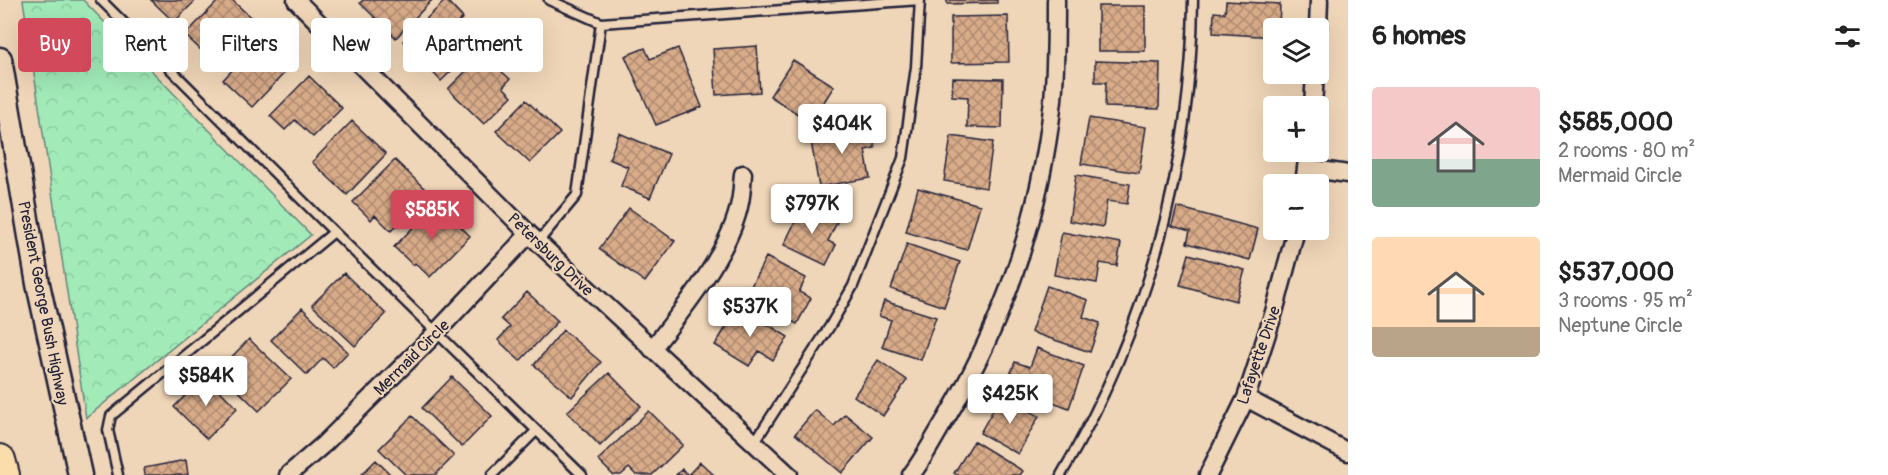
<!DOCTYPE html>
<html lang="en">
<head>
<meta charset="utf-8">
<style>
  :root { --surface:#fff; --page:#f2f2f2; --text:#222; --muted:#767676; --accent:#d1495b }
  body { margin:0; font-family:Pangolin,sans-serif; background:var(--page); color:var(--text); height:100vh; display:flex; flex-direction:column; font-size:22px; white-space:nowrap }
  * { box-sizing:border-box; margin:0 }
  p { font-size:20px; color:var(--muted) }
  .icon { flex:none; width:33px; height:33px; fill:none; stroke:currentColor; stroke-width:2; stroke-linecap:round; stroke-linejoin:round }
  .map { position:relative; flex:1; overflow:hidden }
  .panel { display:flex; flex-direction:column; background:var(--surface); width:540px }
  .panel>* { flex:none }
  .top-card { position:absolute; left:18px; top:18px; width:570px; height:54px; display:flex; gap:12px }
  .fabs { position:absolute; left:1263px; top:18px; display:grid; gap:12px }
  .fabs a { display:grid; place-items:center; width:66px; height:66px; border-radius:6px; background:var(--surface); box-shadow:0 6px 24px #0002; font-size:30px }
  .price { position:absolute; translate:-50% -51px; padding:0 14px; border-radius:6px; background:#fff; color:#222; font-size:20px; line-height:39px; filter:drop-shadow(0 2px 3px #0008) }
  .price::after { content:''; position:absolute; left:50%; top:36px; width:18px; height:14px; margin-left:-9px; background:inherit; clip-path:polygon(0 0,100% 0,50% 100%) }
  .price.active { background:var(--accent); color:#fff }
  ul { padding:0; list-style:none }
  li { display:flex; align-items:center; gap:18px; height:150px; padding:0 24px }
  li span { display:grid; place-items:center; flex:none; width:168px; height:120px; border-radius:6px; color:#555 }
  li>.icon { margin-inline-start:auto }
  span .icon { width:72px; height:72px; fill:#fffc; stroke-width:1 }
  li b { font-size:26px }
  h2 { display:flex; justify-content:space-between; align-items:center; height:72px; padding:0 24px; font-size:26px }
  .chip { padding:0 21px; border-radius:6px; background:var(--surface); box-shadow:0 6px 24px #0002; font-size:21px; line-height:54px }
  .chip.active { background:var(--accent); color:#fff }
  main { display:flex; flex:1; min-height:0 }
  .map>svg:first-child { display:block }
  .forest { fill:url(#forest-crowns); stroke:#62867a; stroke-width:1.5 }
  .building { fill:url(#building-cross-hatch); stroke:#22223b; stroke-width:1.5 }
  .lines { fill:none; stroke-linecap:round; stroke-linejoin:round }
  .service-casing { stroke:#22223b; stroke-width:13 }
  .minor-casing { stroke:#22223b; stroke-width:21 }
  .secondary-casing { stroke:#22223b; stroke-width:27 }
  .motorway-casing { stroke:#22223b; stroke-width:34 }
  .service { stroke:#f0d6b8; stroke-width:8 }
  .minor { stroke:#f0d6b8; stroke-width:16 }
  .secondary { stroke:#f0d6b8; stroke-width:22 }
  .motorway { stroke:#fbddab; stroke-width:30 }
  .labels { text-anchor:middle; stroke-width:4.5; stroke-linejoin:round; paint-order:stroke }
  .street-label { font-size:16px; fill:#22223b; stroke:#f0d6b8 }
</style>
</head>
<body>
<main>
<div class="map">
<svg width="1348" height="475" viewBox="0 0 1348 475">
  <defs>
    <pattern id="forest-crowns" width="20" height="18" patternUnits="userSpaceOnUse" patternTransform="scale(1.5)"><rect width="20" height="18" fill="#a2ebb9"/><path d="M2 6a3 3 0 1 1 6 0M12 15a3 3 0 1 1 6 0" fill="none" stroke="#8bc9a0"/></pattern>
    <pattern id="building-cross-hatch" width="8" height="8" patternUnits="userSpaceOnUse" patternTransform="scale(1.5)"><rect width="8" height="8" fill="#d8ab89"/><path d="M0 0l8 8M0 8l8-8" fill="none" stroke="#af8b71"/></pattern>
  </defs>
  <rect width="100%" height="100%" fill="#f0d6b8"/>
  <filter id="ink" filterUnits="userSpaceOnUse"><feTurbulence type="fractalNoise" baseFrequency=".0167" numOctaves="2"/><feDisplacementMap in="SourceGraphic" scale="12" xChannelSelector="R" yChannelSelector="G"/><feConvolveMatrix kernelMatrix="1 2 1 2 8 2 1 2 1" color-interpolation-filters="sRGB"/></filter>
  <g filter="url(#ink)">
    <path class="forest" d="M23 0H83L311 235 86 418Z"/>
    <path class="building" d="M151 0H196L174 22Z
      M219 0H232L260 26 220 68 185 35Z
      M363 0H432L396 38 360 3Z
      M446 0 463 18 456 24 477 46 441 81 403 41Z
      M947 0H997V3L947 4Z
      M1226 1 1280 4 1279 28H1274V37L1213 33 1214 12 1225 13Z
      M1098 6H1145V51H1098Z
      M1008 16 1009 62 951 63V17Z
      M265 35 294 63 252 107 223 80Z
      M757 46 760 92 716 95 713 49Z
      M645 48 650 59 678 48 702 107 656 125 625 56Z
      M486 51 502 66 499 69 510 79 503 87 512 96 484 124 448 89Z
      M793 60 834 86 811 123 770 96Z
      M1095 61 1160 63 1159 109 1105 107 1106 82H1095Z
      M309 76 342 108 313 137 295 120 285 130 270 116Z
      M953 78 1003 79 1002 128 967 127 968 97 952 96Z
      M526 100 560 133 530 163 496 131Z
      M1089 118 1146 127 1139 173 1081 164Z
      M352 121 386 154 347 195 312 162Z
      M871 125 875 148 865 150 870 178 819 187 810 136Z
      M619 133 669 154 650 198 621 186 628 167 609 159Z
      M951 136 993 142 986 188 944 181Z
      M395 160 429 193 391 231 375 215 371 220 353 202Z
      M1076 175 1130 184 1127 204 1107 201 1103 227 1069 221Z
      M918 188 980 205 967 250 906 232Z
      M437 203 470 236 430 277 415 263 413 265 394 247Z
      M803 205 837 222 828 241 836 245 826 265 784 245Z
      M1177 207 1258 229 1250 260 1187 243 1190 231 1172 226Z
      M629 208 675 241 645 282 599 249Z
      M1062 232 1121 243 1117 266 1100 263 1097 283 1054 275Z
      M907 244 960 262 944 307 891 289Z
      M1189 254 1245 270 1236 301 1180 285Z
      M766 257 806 278 799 292 811 298 797 324 745 298Z
      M344 273 386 314 355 346 312 305Z
      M1047 286 1088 300 1083 317 1100 323 1090 352 1031 332Z
      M527 292 558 321 520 361 498 340 510 327 501 319Z
      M884 301 936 317 921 360 882 347 891 320 879 316Z
      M739 306 788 337 773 360 759 351 749 366 715 345Z
      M302 308 348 352 333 368 323 358 307 375 271 340Z
      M563 330 601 362 572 397 534 365Z
      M249 339 291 379 259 411 218 371Z
      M1037 348 1084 366 1069 408 1006 385 1015 362 1030 367Z
      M878 360 907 380 883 416 854 396Z
      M609 373 641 406 600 446 567 412Z
      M205 376 237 408 207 439 174 407Z
      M452 377 492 416 462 447 422 408Z
      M1001 396 1039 416 1018 454 980 433Z
      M815 410 834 426 845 414 873 437 842 473 795 434Z
      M649 411 683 445 652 475H636L629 468 621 475H613L598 460Z
      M412 416 454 456 435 475H406L379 449Z
      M974 441 1023 471 1020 475H957L954 473Z
      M186 460 188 475H145L144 468Z
      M376 460 391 475H361Z
      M700 462 714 475H676L682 469 688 475Z"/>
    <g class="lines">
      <defs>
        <path id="service" d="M101 0 325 223 582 475
          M549 0 601 23 920 0 916 67 903 158 853 286 830 326 754 443
          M538 242 577 195 601 23
          M118 475 108 430 111 416 334 232
          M492 475 536 431
          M1061 475C1145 334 1192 164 1193 0"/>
        <path id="minor" d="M296 0 529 234 789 475
          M1318 28 1319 0
          M1313 106 1315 74
          M1307 168 1348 174
          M1304 184 1308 152
          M652 349C683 310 731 251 740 202 742 193 742 183 743 174
          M1246 398 1348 452
          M288 475 324 444 428 341 529 234
          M911 475C925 457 935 436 947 417 1005 320 1041 212 1053 100 1056 67 1056 33 1056 0
          M1208 475 1246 398 1274 312 1296 230"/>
        <path id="secondary" d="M0 59 38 284 80 475"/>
        <path id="motorway" d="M0 460 4 475"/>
      </defs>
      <use href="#service" class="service-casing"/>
      <use href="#minor" class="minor-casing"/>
      <use href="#secondary" class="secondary-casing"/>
      <use href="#motorway" class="motorway-casing"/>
      <use href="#service" class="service"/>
      <use href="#minor" class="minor"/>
      <use href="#secondary" class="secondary"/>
      <use href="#motorway" class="motorway"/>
    </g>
  </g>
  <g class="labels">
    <g class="street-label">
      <text transform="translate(551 254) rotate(44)" y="6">Petersburg Drive</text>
      <text transform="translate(44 303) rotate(79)" y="6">President George Bush Highway</text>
      <text transform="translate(1258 355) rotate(-71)" y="6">Lafayette Drive</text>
      <text transform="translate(411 357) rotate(-45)" y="6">Mermaid Circle</text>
    </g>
  </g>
</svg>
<div class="fabs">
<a><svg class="icon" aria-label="layers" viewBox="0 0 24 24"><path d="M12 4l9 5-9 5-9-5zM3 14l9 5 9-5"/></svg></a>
<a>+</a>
<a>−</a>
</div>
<b class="price" style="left:842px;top:155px">$404K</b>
<b class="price" style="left:812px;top:235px">$797K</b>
<b class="price active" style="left:432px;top:241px">$585K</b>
<b class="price" style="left:750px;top:338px">$537K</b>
<b class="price" style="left:206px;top:407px">$584K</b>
<b class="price" style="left:1010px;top:425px">$425K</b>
<div class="top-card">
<a class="chip active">Buy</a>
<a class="chip">Rent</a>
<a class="chip">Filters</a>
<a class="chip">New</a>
<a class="chip">Apartment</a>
</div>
</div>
<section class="panel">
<h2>6 homes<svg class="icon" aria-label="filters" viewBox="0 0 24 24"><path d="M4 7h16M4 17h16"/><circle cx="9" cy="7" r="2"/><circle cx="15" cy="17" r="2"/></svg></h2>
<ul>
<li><span style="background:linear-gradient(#f6c9c9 60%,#7fa58c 0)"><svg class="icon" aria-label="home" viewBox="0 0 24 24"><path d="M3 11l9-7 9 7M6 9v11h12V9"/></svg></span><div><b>$585,000</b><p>2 rooms · 80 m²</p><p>Mermaid Circle</p></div></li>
<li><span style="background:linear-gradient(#ffd9b3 75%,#b9a48a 0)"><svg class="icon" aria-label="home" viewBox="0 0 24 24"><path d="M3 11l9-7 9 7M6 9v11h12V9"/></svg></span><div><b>$537,000</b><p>3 rooms · 95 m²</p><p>Neptune Circle</p></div></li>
</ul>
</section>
</main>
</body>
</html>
